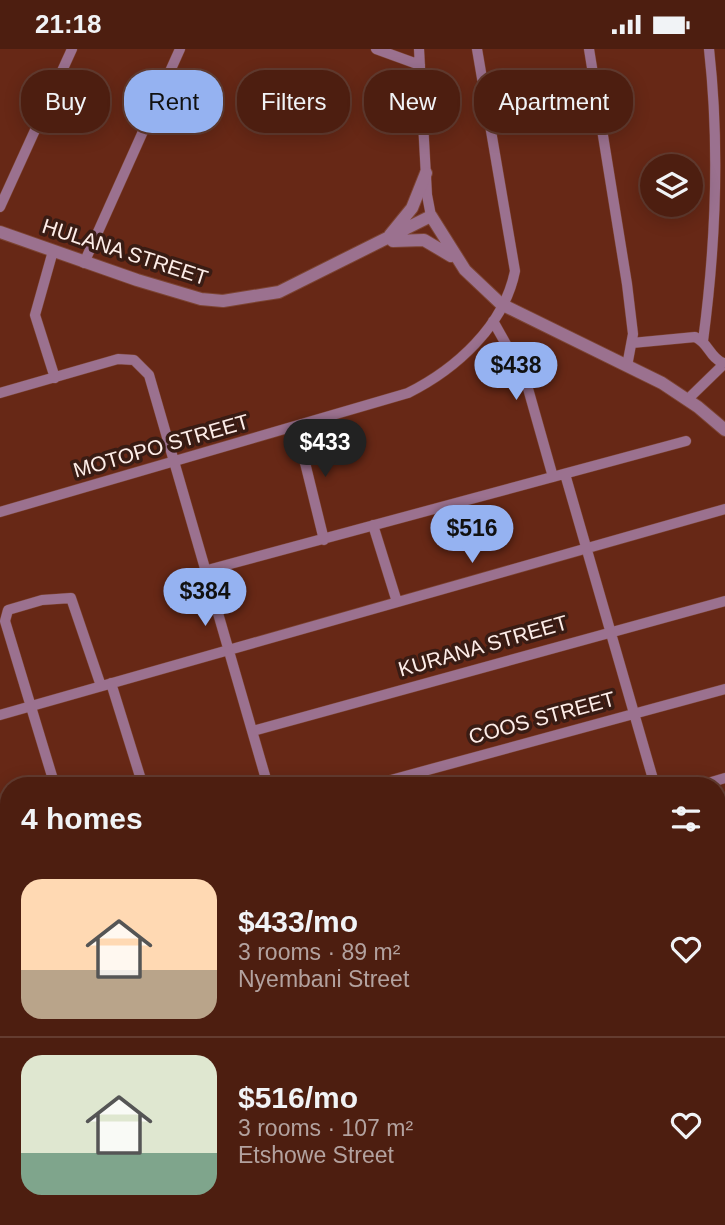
<!DOCTYPE html>
<html lang="en">
<head>
<meta charset="utf-8">
<style>
  :root { --surface:#4d1e10; --page:#542719; --text:#f1f3f6; --muted:#b3a29f; --line:#643c30; --accent:#95b2f1 }
  body { margin:0; font-family:Helvetica,sans-serif; background:var(--page); color:var(--text); height:100vh; display:flex; flex-direction:column; font-size:26px; white-space:nowrap }
  * { box-sizing:border-box; margin:0 }
  p { font-size:23px; color:var(--muted) }
  .icon { flex:none; width:38px; height:38px; fill:none; stroke:currentColor; stroke-width:2; stroke-linecap:round; stroke-linejoin:round }
  .map { position:relative; flex:1; overflow:hidden }
  .panel { position:absolute; left:0px; top:728px; width:726px; height:448px; display:flex; flex-direction:column; background:var(--surface); border-radius:28px 28px 0 0; box-shadow:0 4px 18px #0003,0 0 0 2px var(--line) }
  .panel>* { flex:none }
  .guide { position:absolute; left:21px; top:21px; width:684px; height:63px; display:flex; gap:14px }
  .buttons { position:absolute; left:640px; top:105px; display:grid; gap:14px }
  .buttons a { display:grid; place-items:center; width:63px; height:63px; border-radius:50%; background:var(--surface); box-shadow:0 4px 18px #0003,0 0 0 2px var(--line); font-size:35px }
  .price { position:absolute; translate:-50% -60px; padding:0 16px; border-radius:24px; background:var(--accent); color:#111; font-size:23px; line-height:46px; filter:drop-shadow(0 2px 4px #0008) }
  .price::after { content:''; position:absolute; left:50%; top:42px; width:21px; height:16px; margin-left:-10px; background:inherit; clip-path:polygon(0 0,100% 0,50% 100%) }
  .price.on { background:#222; color:#fff }
  ul { padding:0; list-style:none }
  li { display:flex; align-items:center; gap:21px; height:175px; padding:0 21px }
  li+li { border-top:2px solid var(--line) }
  li span { display:grid; place-items:center; flex:none; width:196px; height:140px; border-radius:21px; color:#555 }
  li>.icon { margin-inline-start:auto }
  span .icon { width:84px; height:84px; fill:#fffc; stroke-width:1 }
  li b { font-size:30px }
  h2 { display:flex; justify-content:space-between; align-items:center; height:84px; padding:0 21px; font-size:30px }
  .tag { padding:0 24px; border-radius:28px; background:var(--surface); box-shadow:0 4px 18px #0003,0 0 0 2px var(--line); font-size:24px; line-height:63px }
  .tag.on { background:var(--accent); color:#111 }
  .status { display:flex; justify-content:space-between; align-items:center; height:49px; padding:0 35px; background:var(--surface); direction:ltr }
  .status svg { height:19px; fill:currentColor }
  .map>svg:first-child { display:block }
  .lines { fill:none; stroke-linecap:round; stroke-linejoin:round }
  .minor-casing { stroke:#7c4433; stroke-width:11 }
  .tertiary-casing { stroke:#7c4433; stroke-width:14 }
  .minor { stroke:#9b718f; stroke-width:10 }
  .tertiary { stroke:#9b718f; stroke-width:12 }
  .labels { text-anchor:middle; stroke-width:7; stroke-linejoin:round; paint-order:stroke }
  .street-label { font-size:21px; fill:#fdede8; stroke:#391c14 }
</style>
</head>
<body>
<div class="status"><b>21:18</b><svg viewBox="0 0 49 12"><path d="M0 12V9h3v3zM5 12V6h3v6zM10 12V3h3v9zM15 12V0h3v12zM26 1h20v11H26zM47 4h2v5h-2z"/></svg></div>
<div class="map">
<svg width="725" height="1176" viewBox="0 0 725 1176">
  <rect width="100%" height="100%" fill="#672816"/>
  <g class="lines">
    <defs>
      <path id="minor" d="M376 0 420 16
        M419 0 427 146 431 167
        M589 0 627 235 633 285 627 317
        M0 158 72 0
        M53 202 35 266 55 329
        M84 214 180 0
        M493 272 525 329 553 428
        M703 292C716 194 720 98 709 0
        M632 294 695 288C708 293 710 309 723 314
        M0 344 118 310 134 311 149 326 268 737
        M688 350 725 314
        M296 377 324 491
        M565 425 655 737
        M0 463 408 344C456 320 504 277 515 222L477 0
        M373 476 397 553
        M204 522 686 392
        M111 634 143 737
        M0 666 725 460
        M253 682 725 552
        M55 737 5 572 8 561 42 551 71 549 101 637
        M369 737 725 640
        M698 737 725 729
        M718 816 725 814
        M0 842 9 839
        M1 907 9 933
        M718 907 725 905
        M718 969 725 1000
        M0 1016 9 1014
        M718 1081 725 1076
        M0 1117 9 1115
        M151 1167 154 1176
        M311 1167 315 1176
        M527 1167 532 1176
        M108 1176 138 1167
        M492 1176 507 1167"/>
      <path id="tertiary" d="M0 183 137 231 201 250 223 252 279 243 431 167 465 221 501 255 662 334 698 358 725 381
        M390 186 412 159 426 124
        M393 192 424 191 451 207
        M718 1149 725 1145
        M670 1176 686 1167"/>
    </defs>
    <use href="#minor" class="minor-casing"/>
    <use href="#tertiary" class="tertiary-casing"/>
    <use href="#minor" class="minor"/>
    <use href="#tertiary" class="tertiary"/>
  </g>
  <g class="labels">
    <g class="street-label">
      <text transform="translate(125 203) rotate(18)" y="7">HULANA STREET</text>
      <text transform="translate(161 397) rotate(-16)" y="7">MOTOPO STREET</text>
      <text transform="translate(483 597) rotate(-16)" y="7">KURANA STREET</text>
      <text transform="translate(542 669) rotate(-15)" y="7">COOS STREET</text>
    </g>
  </g>
</svg>
<div class="buttons">
<a><svg class="icon" aria-label="layers" viewBox="0 0 24 24"><path d="M12 4l9 5-9 5-9-5zM3 14l9 5 9-5"/></svg></a>
</div>
<b class="price" style="left:516px;top:353px">$438</b>
<b class="price on" style="left:325px;top:430px">$433</b>
<b class="price" style="left:472px;top:516px">$516</b>
<b class="price" style="left:205px;top:579px">$384</b>
<div class="guide">
<a class="tag">Buy</a>
<a class="tag on">Rent</a>
<a class="tag">Filters</a>
<a class="tag">New</a>
<a class="tag">Apartment</a>
</div>
<section class="panel">
<h2>4 homes<svg class="icon" aria-label="filters" viewBox="0 0 24 24"><path d="M4 7h16M4 17h16"/><circle cx="9" cy="7" r="2"/><circle cx="15" cy="17" r="2"/></svg></h2>
<ul>
<li><span style="background:linear-gradient(#ffd9b3 65%,#b9a48a 0)"><svg class="icon" aria-label="home" viewBox="0 0 24 24"><path d="M3 11l9-7 9 7M6 9v11h12V9"/></svg></span><div><b>$433/mo</b><p>3 rooms · 89 m²</p><p>Nyembani Street</p></div><svg class="icon" aria-label="heart" viewBox="0 0 24 24"><path d="M12 20l-8-8c-3-5 5-10 8-4 3-6 11-1 8 4z"/></svg></li>
<li><span style="background:linear-gradient(#dfe7d0 70%,#7fa58c 0)"><svg class="icon" aria-label="home" viewBox="0 0 24 24"><path d="M3 11l9-7 9 7M6 9v11h12V9"/></svg></span><div><b>$516/mo</b><p>3 rooms · 107 m²</p><p>Etshowe Street</p></div><svg class="icon" aria-label="heart" viewBox="0 0 24 24"><path d="M12 20l-8-8c-3-5 5-10 8-4 3-6 11-1 8 4z"/></svg></li>
</ul>
</section>
</div>
</body>
</html>
